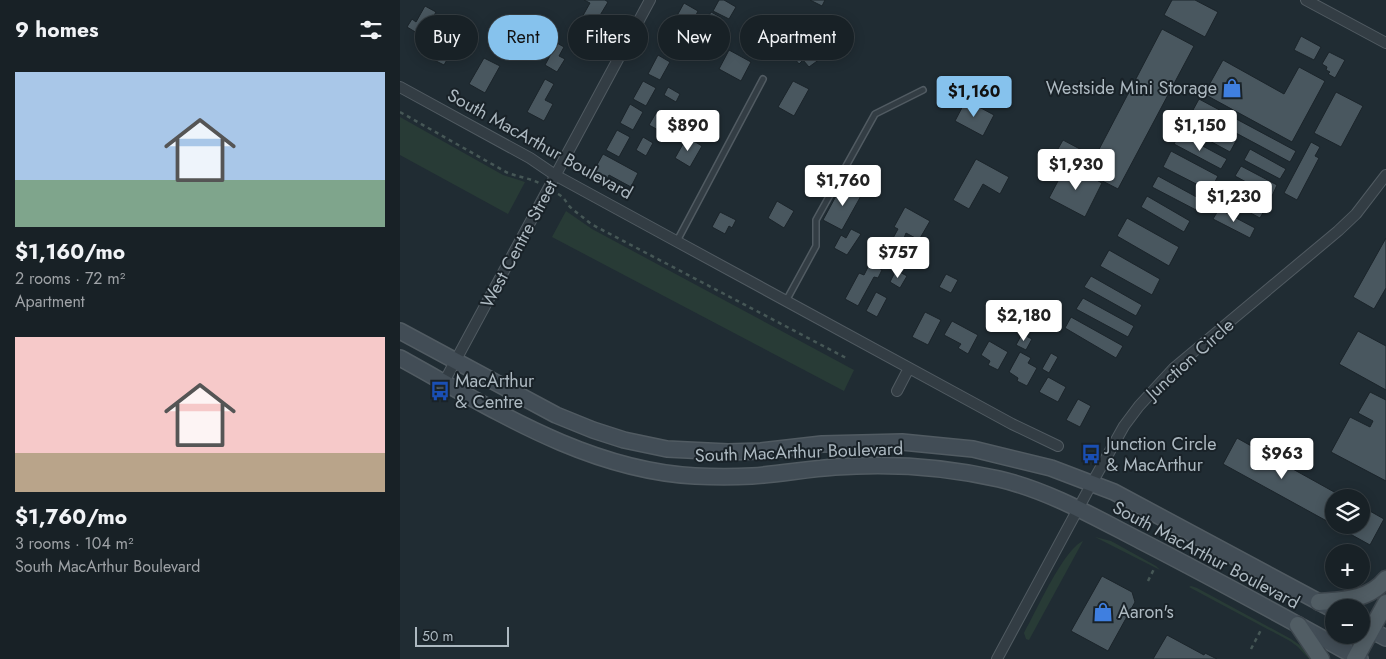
<!DOCTYPE html>
<html lang="en">
<head>
<meta charset="utf-8">
<style>
  :root { --surface:#182126; --page:#21292e; --text:#f1f3f6; --muted:#9fa3a7; --line:#363e43; --accent:#86c2ed }
  body { margin:0; font-family:Jost,sans-serif; background:var(--page); color:var(--text); height:100vh; display:flex; flex-direction:column; font-size:19px; white-space:nowrap }
  * { box-sizing:border-box; margin:0 }
  p { font-size:16px; color:var(--muted) }
  .icon { flex:none; width:28px; height:28px; fill:none; stroke:currentColor; stroke-width:2; stroke-linecap:round; stroke-linejoin:round }
  .map { position:relative; flex:1; overflow:hidden }
  .sheet { display:flex; flex-direction:column; background:var(--surface); width:400px }
  .sheet>* { flex:none }
  .guide { position:absolute; left:15px; top:15px; width:475px; height:45px; display:flex; gap:10px }
  .controls { position:absolute; left:925px; top:489px; display:grid; gap:10px }
  .controls a { display:grid; place-items:center; width:45px; height:45px; border-radius:50%; background:var(--surface); box-shadow:0 2px 12px #0003,0 0 0 1px var(--line); font-size:25px }
  .scale { position:absolute; left:15px; bottom:12px; width:94px; box-sizing:border-box; padding-left:5px; border:2px solid #adb9c1; border-top:0; font-size:14px; line-height:18px; white-space:nowrap; color:#adb9c1; -webkit-text-stroke:4px #192228; paint-order:stroke }
  .price { position:absolute; translate:-50% -42px; padding:0 11px; border-radius:5px; background:#fff; color:#222; font-size:16px; line-height:32px; filter:drop-shadow(0 1px 2px #0008) }
  .price::after { content:''; position:absolute; left:50%; top:30px; width:15px; height:11px; margin-left:-8px; background:inherit; clip-path:polygon(0 0,100% 0,50% 100%) }
  .price.on { background:var(--accent); color:#111 }
  ul { padding:0; list-style:none }
  li { display:grid; align-content:center; gap:10px; height:265px; padding:0 15px }
  li span { display:grid; place-items:center; height:155px; border-radius:0px; color:#555 }
  li>.icon { margin-inline-start:auto }
  span .icon { width:90px; height:90px; fill:#fffc; stroke-width:1 }
  li b { font-size:21px }
  h2 { display:flex; justify-content:space-between; align-items:center; height:60px; padding:0 15px; font-size:21px }
  .pill { padding:0 18px; border-radius:22px; background:var(--surface); box-shadow:0 2px 12px #0003,0 0 0 1px var(--line); font-size:18px; line-height:45px }
  .pill.on { background:var(--accent); color:#111 }
  main { display:flex; flex:1; min-height:0 }
  .map>svg:first-child { display:block }
  .green { fill:#283b36 }
  .building { fill:#49575f; stroke:#1b242a }
  .lines { fill:none; stroke-linecap:round; stroke-linejoin:round }
  .service-casing { stroke:#515b62; stroke-width:8 }
  .minor-casing { stroke:#515b62; stroke-width:12 }
  .secondary-casing { stroke:#515b62; stroke-width:18 }
  .primary-casing { stroke:#3d464d; stroke-width:19 }
  .path { stroke:#465756; stroke-width:2.5; stroke-dasharray:4 4; stroke-linecap:butt }
  .service { stroke:#333d44; stroke-width:5 }
  .minor { stroke:#333d44; stroke-width:10 }
  .secondary { stroke:#424d56; stroke-width:15 }
  .primary { stroke:#515d64; stroke-width:16 }
  .labels { text-anchor:middle; stroke-width:4; stroke-linejoin:round; paint-order:stroke }
  .poi-label { font-size:18px; fill:#adb9c1; stroke:#192228; text-anchor:start }
  .street-label { font-size:18px; fill:#adb9c1; stroke:#192228 }
</style>
</head>
<body>
<main>
<section class="sheet">
<h2>9 homes<svg class="icon" aria-label="filters" viewBox="0 0 24 24"><path d="M4 7h16M4 17h16"/><circle cx="9" cy="7" r="2"/><circle cx="15" cy="17" r="2"/></svg></h2>
<ul>
<li><span style="background:linear-gradient(#a9c7e8 70%,#7fa58c 0)"><svg class="icon" aria-label="home" viewBox="0 0 24 24"><path d="M3 11l9-7 9 7M6 9v11h12V9"/></svg></span><div><b>$1,160/mo</b><p>2 rooms · 72 m²</p><p>Apartment</p></div></li>
<li><span style="background:linear-gradient(#f6c9c9 75%,#b9a48a 0)"><svg class="icon" aria-label="home" viewBox="0 0 24 24"><path d="M3 11l9-7 9 7M6 9v11h12V9"/></svg></span><div><b>$1,760/mo</b><p>3 rooms · 104 m²</p><p>South MacArthur Boulevard</p></div></li>
</ul>
</section>
<div class="map">
<svg width="986" height="659" viewBox="0 0 986 659">
  <rect width="100%" height="100%" fill="#202c33"/>
  <path class="green" d="M0 117 103 175 125 182 108 214 0 155Z
    M166 211 192 229 454 370 444 391 152 237Z
    M695 537 711 541 756 566 760 570Z
    M683 541 629 640 626 639 624 633C636 612 663 550 683 541Z
    M791 586 797 588 891 639 904 648 912 659H909L898 647 890 641 789 587Z"/>
  <path class="building" d="M184 0H205L208 2 199 17 204 19 193 38 176 28 190 3Z
    M319 0H324L336 7 329 19 313 11Z
    M410 0H425L422 6Z
    M772 0H795L818 12 805 37 764 15Z
    M284 3 298 11 288 31 273 23Z
    M25 6 36 12 22 36 7 27 12 19 16 22Z
    M311 12 322 18 312 36 301 30Z
    M399 21 424 56 409 67 403 60 399 64 391 54 397 50 384 32Z
    M49 22 64 30 44 65 30 58Z
    M271 29 292 41 286 50 279 46 274 55 261 48Z
    M762 29 794 46 718 189 654 156 663 140 695 157Z
    M901 36 921 47 914 60 894 50Z
    M296 37 308 44 302 54 291 48Z
    M157 43 164 47 159 56 165 59 157 72 145 65Z
    M329 50 351 62 341 81 319 69Z
    M929 52 945 60 935 78 928 74 930 72 926 70 927 67 922 64Z
    M258 55 270 62 260 80 248 74Z
    M84 58 100 66 85 93 69 84Z
    M823 60 884 94 899 67 925 81 892 142 804 94Z
    M145 79 154 84 145 100 153 104 144 121 127 112Z
    M243 81 256 88 246 106 233 99Z
    M393 81 409 89 394 116 378 107Z
    M268 87 280 94 276 102 264 95Z
    M936 92 963 106 941 147 914 133Z
    M799 99 896 151 890 162 793 110Z
    M566 100 594 115 583 136 555 121Z
    M230 104 243 112 233 130 220 123Z
    M256 113 267 119 260 131 249 125Z
    M790 116 836 141 830 152 784 127Z
    M217 130 230 137 219 157 206 150Z
    M780 134 827 159 821 169 774 144Z
    M243 137 253 143 246 156 236 150Z
    M287 137 302 146 290 167 275 158Z
    M911 142 920 147 915 156 919 158 897 200 884 193Z
    M850 149 886 169 880 179 844 160Z
    M771 151 818 176 810 191 763 167Z
    M203 154 238 173 231 187 209 175 207 179 193 172Z
    M576 159 609 177 600 194 583 184 569 209 553 200Z
    M667 164 702 183 685 217 649 198Z
    M841 166 877 185 872 196 835 176Z
    M758 176 802 200 796 210 752 187Z
    M832 182 869 202 860 218 824 199Z
    M443 183 462 194 442 230 423 220Z
    M747 196 790 221 784 232 741 207Z
    M377 201 394 211 384 228 368 218Z
    M505 207 530 221 519 240 506 233 504 238 508 240 504 247 492 240 498 229 494 227Z
    M819 209 855 228 850 238 813 219Z
    M320 212 336 220 332 228 329 226 325 234 312 227Z
    M727 218 779 247 769 266 717 236Z
    M451 229 461 234 447 255 434 248 441 235 446 238Z
    M986 238V288L974 309 953 297Z
    M709 250 760 279 752 295 700 266Z
    M470 263 482 270 478 278 474 277 458 306 445 299 459 273 464 275Z
    M496 270 507 276 500 288 490 282Z
    M546 274 558 280 551 293 539 287Z
    M691 276 742 305 736 316 684 287Z
    M476 292 487 298 477 317 466 311Z
    M683 298 734 326 728 337 676 309Z
    M525 312 541 320 528 345 512 337Z
    M671 317 723 346 716 358 665 328Z
    M552 321 578 335 568 354 558 348 561 344 544 335Z
    M958 331 986 346V390L939 364Z
    M622 334 632 339 626 350 616 345Z
    M589 341 608 352 598 370 588 365 590 361 581 355Z
    M620 352 631 358 628 363 637 368 627 386 617 381 618 378 609 372Z
    M651 353 658 357 649 373 642 369Z
    M648 377 666 387 658 402 639 392Z
    M970 392 986 400V481L931 452 950 417 970 427 973 421 958 413Z
    M678 399 691 406 680 427 666 420Z
    M837 438 945 498H934V525L823 464Z
    M961 506 984 519 970 545 934 525H961Z
    M702 576 732 592 735 602 708 651 671 631Z
    M767 635 804 655 805 653 817 659H753Z"/>
  <g class="lines">
    <defs>
      <path id="service" d="M277 241 363 79
        M386 301 416 246V220L475 114 523 90"/>
      <path id="minor" d="M906 0 986 43
        M0 87 130 158 155 175 276 241 612 424 658 446
        M44 382 250 0
        M497 391 509 368
        M597 659 692 483 724 426 739 406 774 368 938 231 956 214 986 175"/>
      <path id="secondary" d="M0 331 156 415 193 430 224 440 267 449 328 452 361 451 422 444 502 442 573 449 651 468 714 492 934 610
        M0 358C93 409 186 470 295 476 314 477 334 477 352 476 380 474 407 469 435 467 489 463 547 467 599 479 650 491 696 518 741 541 815 579 888 619 960 659
        M961 625 986 638"/>
      <path id="primary" d="M919 602C944 600 969 600 986 579
        M898 625 921 659
        M955 659 986 603"/>
    </defs>
    <use href="#service" class="service-casing"/>
    <use href="#minor" class="minor-casing"/>
    <use href="#secondary" class="secondary-casing"/>
    <use href="#primary" class="primary-casing"/>
    <path class="path" d="M0 112 106 172C117 177 130 178 141 184
      M158 194C164 197 166 202 170 207 177 213 184 218 191 224L448 359
      M748 581 754 569
      M851 649 862 628"/>
    <use href="#service" class="service"/>
    <use href="#minor" class="minor"/>
    <use href="#secondary" class="secondary"/>
    <use href="#primary" class="primary"/>
  </g>
  <defs>
    <symbol id="shop-bare" viewBox="-9 -9 18 18"><path d="M-5-2.5h2.3a2.7 3.5 0 0 1 5.4 0H5L5.5 6h-11ZM-1.5-2.5h3a1.5 2.3 0 0 0-3 0Z" fill="#3f7fe0" stroke="#192228" stroke-width="2.5" paint-order="stroke"/></symbol>
    <symbol id="bus-bare" viewBox="-9 -9 18 18"><path d="M-5-6H5V4H4V6H2V4H-2V6H-4V4H-5ZM-3.5-4V0h7V-4ZM-3.5 1.2v1.5H-2V1.2ZM2 1.2v1.5H3.5V1.2Z" fill="#1a4fb4" stroke="#192228" stroke-width="2.5" paint-order="stroke"/></symbol>
  </defs>
  <g fill-rule="evenodd">
    <use href="#shop-bare" x="818" y="74" width="28" height="28"/>
    <use href="#bus-bare" x="26" y="377" width="28" height="28"/>
    <use href="#bus-bare" x="677" y="440" width="28" height="28"/>
    <use href="#shop-bare" x="689" y="598" width="28" height="28"/>
  </g>
  <g class="labels">
    <g class="poi-label">
      <text x="817" y="94" text-anchor="end">Westside Mini Storage</text>
      <text x="55" y="387">MacArthur<tspan x="55" dy="21">&amp; Centre</tspan></text>
      <text x="706" y="450">Junction Circle<tspan x="706" dy="21">&amp; MacArthur</tspan></text>
      <text x="718" y="618">Aaron's</text>
    </g>
    <g class="street-label">
      <text transform="translate(140 144) rotate(29)" y="6">South MacArthur Boulevard</text>
      <text transform="translate(119 244) rotate(-62)" y="6">West Centre Street</text>
      <text transform="translate(790 359) rotate(-42)" y="6">Junction Circle</text>
      <text transform="translate(399 452) rotate(-2)" y="6">South MacArthur Boulevard</text>
      <text transform="translate(806 555) rotate(28)" y="6">South MacArthur Boulevard</text>
    </g>
  </g>
</svg>
<div class="controls">
<a><svg class="icon" aria-label="layers" viewBox="0 0 24 24"><path d="M12 4l9 5-9 5-9-5zM3 14l9 5 9-5"/></svg></a>
<a>+</a>
<a>−</a>
</div>
<div class="scale">50 m</div>
<b class="price on" style="left:574px;top:118px">$1,160</b>
<b class="price" style="left:288px;top:152px">$890</b>
<b class="price" style="left:800px;top:152px">$1,150</b>
<b class="price" style="left:676px;top:191px">$1,930</b>
<b class="price" style="left:443px;top:207px">$1,760</b>
<b class="price" style="left:834px;top:223px">$1,230</b>
<b class="price" style="left:498px;top:279px">$757</b>
<b class="price" style="left:624px;top:342px">$2,180</b>
<b class="price" style="left:882px;top:480px">$963</b>
<div class="guide">
<a class="pill">Buy</a>
<a class="pill on">Rent</a>
<a class="pill">Filters</a>
<a class="pill">New</a>
<a class="pill">Apartment</a>
</div>
</div>
</main>
</body>
</html>
